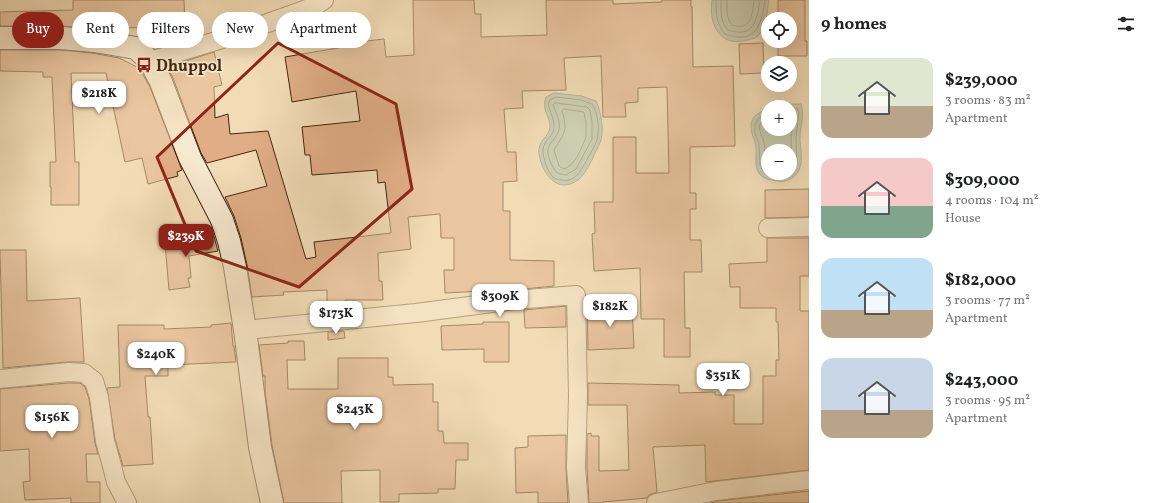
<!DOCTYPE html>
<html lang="en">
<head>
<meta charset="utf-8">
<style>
  :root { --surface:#fff; --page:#f6f6f6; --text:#202124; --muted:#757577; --accent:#8f2418 }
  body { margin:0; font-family:Vollkorn,serif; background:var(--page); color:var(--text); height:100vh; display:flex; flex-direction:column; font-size:15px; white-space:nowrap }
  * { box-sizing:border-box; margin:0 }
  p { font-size:13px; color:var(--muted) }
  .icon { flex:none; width:22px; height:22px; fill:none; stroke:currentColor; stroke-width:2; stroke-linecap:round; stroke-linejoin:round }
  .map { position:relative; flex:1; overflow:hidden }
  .drawer { display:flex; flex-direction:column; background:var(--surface); width:340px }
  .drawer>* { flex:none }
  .top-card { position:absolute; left:12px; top:12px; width:380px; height:36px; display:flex; gap:8px }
  .controls { position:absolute; left:761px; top:12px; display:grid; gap:8px }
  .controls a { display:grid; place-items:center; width:36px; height:36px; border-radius:50%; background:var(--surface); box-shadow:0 4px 16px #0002; font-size:20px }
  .price { position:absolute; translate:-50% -34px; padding:0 9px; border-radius:8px; background:#fff; color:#222; font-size:13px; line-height:26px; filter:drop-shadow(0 1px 2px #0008) }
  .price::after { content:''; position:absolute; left:50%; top:24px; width:12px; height:9px; margin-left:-6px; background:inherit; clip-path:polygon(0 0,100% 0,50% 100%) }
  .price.current { background:var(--accent); color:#fff }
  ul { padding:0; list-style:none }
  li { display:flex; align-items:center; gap:12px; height:100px; padding:0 12px }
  li span { display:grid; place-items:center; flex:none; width:112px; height:80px; border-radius:12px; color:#555 }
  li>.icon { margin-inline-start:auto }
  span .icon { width:48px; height:48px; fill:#fffc; stroke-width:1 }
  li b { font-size:17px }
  h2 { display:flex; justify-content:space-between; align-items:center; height:48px; padding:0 12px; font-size:17px }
  .tag { padding:0 14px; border-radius:18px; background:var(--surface); box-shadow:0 4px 16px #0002; font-size:14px; line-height:36px }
  .tag.current { background:var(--accent); color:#fff }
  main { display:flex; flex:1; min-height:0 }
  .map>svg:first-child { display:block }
  .water { fill:#9bbcae; stroke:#77806e; fill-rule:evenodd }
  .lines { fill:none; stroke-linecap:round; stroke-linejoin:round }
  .shore { stroke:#6e725e; stroke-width:1 }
  .building { fill:#e0ad87; stroke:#42270e }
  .street-casing { stroke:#6e5438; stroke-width:20 }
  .secondary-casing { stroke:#42270e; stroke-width:24 }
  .street { stroke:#f7e8d0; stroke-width:18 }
  .secondary { stroke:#f7e8d0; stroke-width:22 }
  .marked { fill:none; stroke:#8f2418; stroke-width:3; stroke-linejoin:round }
  .labels { text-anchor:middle; stroke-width:3.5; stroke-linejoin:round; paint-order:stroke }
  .poi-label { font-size:16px; font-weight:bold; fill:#42270e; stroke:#f7e8d0; text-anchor:start }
</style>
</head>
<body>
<main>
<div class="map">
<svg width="809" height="503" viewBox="0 0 809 503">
  <rect width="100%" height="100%" fill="#f2dcb7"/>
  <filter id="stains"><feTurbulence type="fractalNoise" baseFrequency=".005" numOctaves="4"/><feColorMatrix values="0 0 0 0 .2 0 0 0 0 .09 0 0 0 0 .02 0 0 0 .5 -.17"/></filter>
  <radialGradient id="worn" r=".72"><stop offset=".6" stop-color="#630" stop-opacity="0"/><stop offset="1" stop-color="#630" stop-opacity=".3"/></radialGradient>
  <path class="water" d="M712 0H769C767 11 767 27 758 36 755 39 748 40 744 41 717 46 709 21 712 0Z
    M554 93 582 96 596 101C601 112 604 129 601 140 599 147 594 153 592 160 588 167 585 174 578 180 557 195 542 173 539 154 537 140 549 138 550 127 550 115 541 110 546 97Z
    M784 104H801C805 117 800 125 800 138 800 151 806 168 792 178 786 181 784 182 778 181 771 180 763 179 759 173 753 164 758 152 755 142 748 125 749 115 768 109V129H790V107H772ZM768 151H790V173H768Z"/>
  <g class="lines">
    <path class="shore" d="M716 0C716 14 716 23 725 34 756 45 761 26 765 0
      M721 0C721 12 720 21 728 30 754 39 757 20 760 0
      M727 0C727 10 726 17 732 25 752 31 752 15 754 0
      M556 97 581 100 592 104C598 112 600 130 597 140 595 145 592 151 589 156 583 166 577 183 562 180 559 180 555 178 553 177 546 170 540 151 545 143 548 138 554 134 554 127 554 119 550 111 548 104L550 100Z
      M556 103 587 107 590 110 592 122V139L576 169 566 175 557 173C552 167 545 154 549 146 552 140 557 137 559 130 561 122 556 113 553 105Z
      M564 109 584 112 586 123V137C582 147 575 166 564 169L559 166 554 150C563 134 569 132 562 111Z
      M768 113 758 119 755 125V133L759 144 760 165 763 171 770 176 784 178 793 172 797 162 796 138 799 113 797 108H790
      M790 113H793L794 115 791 138 792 161 790 167
      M768 118C765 120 762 121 760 124 758 131 763 137 764 143 766 151 763 162 768 169"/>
  </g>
  <path class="building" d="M73 0H184L185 27H191V38L156 48 155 27 97 29 62 26H0V12L73 10Z
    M413 0H474L475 14H481V37L547 35 546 0H613V4L662 2V0H691V7H692L693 67 733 66 735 146 690 147V193H696V209H690V240H701L702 272H684L685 328H690V357H664V319H641L640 268 594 271 592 234 595 233 594 202H613V137H636V173H669L667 87 638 88V102L625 103 626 117H603L601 56 564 58 566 90 522 91 523 108 504 109 507 152H516L517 181 503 182V211H510V260L554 261V286L494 292H482V291L445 293 444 270H454V238H441L440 214 408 217 411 249 378 253 379 281H382L383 300H345V309L327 311V290L283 292 284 295 252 297 247 265 241 238 234 216 225 197 267 186 256 150 207 163 201 153 173 78 167 67 214 52 222 85 214 87 215 118 228 114 230 134 268 131 306 259 316 257 314 242 391 233 385 182 378 183 377 170 312 175 310 155H305L302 127 360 121 356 91 292 102 285 57 349 46V43L384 39 386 57 414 55Z
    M778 0H805V41H807V56H778V41H790V19H778Z
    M763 43 764 73 740 74 739 44Z
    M0 50H61L92 53 119 58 139 68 150 87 182 170 177 172 178 176 148 184 142 158 125 162 106 73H71L75 162H79V205H51V187H50V162H56L52 77H43V72L0 71Z
    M809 189V217L765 218V190Z
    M213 233 218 251 189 256 191 278H188L190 287 169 290 165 243 192 240V237Z
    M767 238H809V276H800V311H809V470L706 482 705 445 653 447 657 492 649 495 647 498 603 502V503H589L587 468V434L591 433V436H599V471L629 470 627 405H588V383L679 385V393L715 392V395H734V424H763V376H776V360H779L778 322H776V308H740V287H730L729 264 767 262Z
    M0 250H26L27 301 80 298 84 362H67L3 368Z
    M587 300H590V307L632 306 634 348 588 350Z
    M566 306V327L525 328 524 310Z
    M483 322H509V362H484V349L442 350 441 326 483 324Z
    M231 323 233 346H234L236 362 168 365V376H145L148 417H150L153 464 123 466 115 439 107 388 120 387 118 325H164V329L211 327V325Z
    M344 331 345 338 328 340V332Z
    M288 341H304L305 360H287L288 389H338V358H388V377H393V385L433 384V402H438V431H443L444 443H468V460H456L455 489H438V493L399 494V502H380V470L341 471 342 503H284L272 445 265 391V376H263L259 345 288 343Z
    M68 383H80L85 387 89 399 95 443 98 454H86L87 482H100V503H71V498L25 500 23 482 30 481 29 449 0 451V389Z
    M566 435V469L568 503H538V492L516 493 515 448 528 447V436Z
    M809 491V503H710L718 501Z"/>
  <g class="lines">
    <defs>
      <path id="street" d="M150 61 229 37 315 6 324 0
        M768 228 809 227
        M245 330 416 313 515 300 576 295 578 396 576 468 579 503
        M0 379 68 372 84 373 94 381 99 397 105 441 111 462 116 482 127 503
        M656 503 716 491 809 480"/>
      <path id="secondary" d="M0 38H62L94 41 136 48 150 61 161 82 190 158 222 220 229 241 235 267 245 330 260 447 272 503"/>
    </defs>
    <use href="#street" class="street-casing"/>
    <use href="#secondary" class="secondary-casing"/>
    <use href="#street" class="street"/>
    <use href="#secondary" class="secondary"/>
  </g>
  <path d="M0 0H809V503H0ZM278 43 396 104 412 189 299 287 196 251 157 157Z" fill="#f2dcb7" fill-opacity=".55" fill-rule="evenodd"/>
  <path class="marked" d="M278 43 396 104 412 189 299 287 196 251 157 157Z"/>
  <defs>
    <symbol id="bus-bare" viewBox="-9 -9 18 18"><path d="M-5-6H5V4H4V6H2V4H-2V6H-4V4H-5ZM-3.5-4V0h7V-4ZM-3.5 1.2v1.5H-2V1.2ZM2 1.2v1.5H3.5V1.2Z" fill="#8f2418" stroke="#f7e8d0" stroke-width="2.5" paint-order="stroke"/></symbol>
  </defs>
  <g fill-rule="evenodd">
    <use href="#bus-bare" x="133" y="54" width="22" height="22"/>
  </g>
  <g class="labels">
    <g class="poi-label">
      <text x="156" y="71">Dhuppol</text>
    </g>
  </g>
  <rect width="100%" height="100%" filter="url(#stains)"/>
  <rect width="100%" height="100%" fill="url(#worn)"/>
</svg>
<div class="controls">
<a><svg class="icon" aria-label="locate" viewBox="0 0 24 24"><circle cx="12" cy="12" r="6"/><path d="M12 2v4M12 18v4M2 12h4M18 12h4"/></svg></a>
<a><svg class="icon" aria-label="layers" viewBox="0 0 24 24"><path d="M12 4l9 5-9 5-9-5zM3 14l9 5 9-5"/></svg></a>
<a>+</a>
<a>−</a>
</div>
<b class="price" style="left:99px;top:115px">$218K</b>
<b class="price current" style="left:186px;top:258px">$239K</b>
<b class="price" style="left:500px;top:318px">$309K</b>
<b class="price" style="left:610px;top:328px">$182K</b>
<b class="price" style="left:336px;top:335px">$173K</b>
<b class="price" style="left:156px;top:376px">$240K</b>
<b class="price" style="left:723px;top:397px">$351K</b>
<b class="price" style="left:355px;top:431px">$243K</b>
<b class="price" style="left:52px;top:439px">$156K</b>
<div class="top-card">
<a class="tag current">Buy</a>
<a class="tag">Rent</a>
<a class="tag">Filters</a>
<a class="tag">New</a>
<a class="tag">Apartment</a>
</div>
</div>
<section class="drawer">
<h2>9 homes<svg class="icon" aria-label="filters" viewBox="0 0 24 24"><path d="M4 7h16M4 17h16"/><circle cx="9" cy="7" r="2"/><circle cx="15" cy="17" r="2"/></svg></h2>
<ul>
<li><span style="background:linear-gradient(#dfe7d0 60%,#b9a48a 0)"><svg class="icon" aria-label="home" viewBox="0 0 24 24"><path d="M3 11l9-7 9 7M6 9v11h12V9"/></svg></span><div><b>$239,000</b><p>3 rooms · 83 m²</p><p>Apartment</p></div></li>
<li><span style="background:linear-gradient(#f6c9c9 60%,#7fa58c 0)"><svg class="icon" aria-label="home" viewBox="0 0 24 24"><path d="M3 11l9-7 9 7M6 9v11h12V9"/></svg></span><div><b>$309,000</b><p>4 rooms · 104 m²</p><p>House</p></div></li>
<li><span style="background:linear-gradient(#bfe0f5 65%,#b9a48a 0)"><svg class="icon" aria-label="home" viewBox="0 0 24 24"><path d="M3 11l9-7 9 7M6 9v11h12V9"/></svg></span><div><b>$182,000</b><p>3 rooms · 77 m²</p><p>Apartment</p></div></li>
<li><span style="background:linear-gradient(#c9d6e8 65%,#b9a48a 0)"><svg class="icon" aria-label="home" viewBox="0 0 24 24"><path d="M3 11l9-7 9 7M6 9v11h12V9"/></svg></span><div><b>$243,000</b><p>3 rooms · 95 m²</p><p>Apartment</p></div></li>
</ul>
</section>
</main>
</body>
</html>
